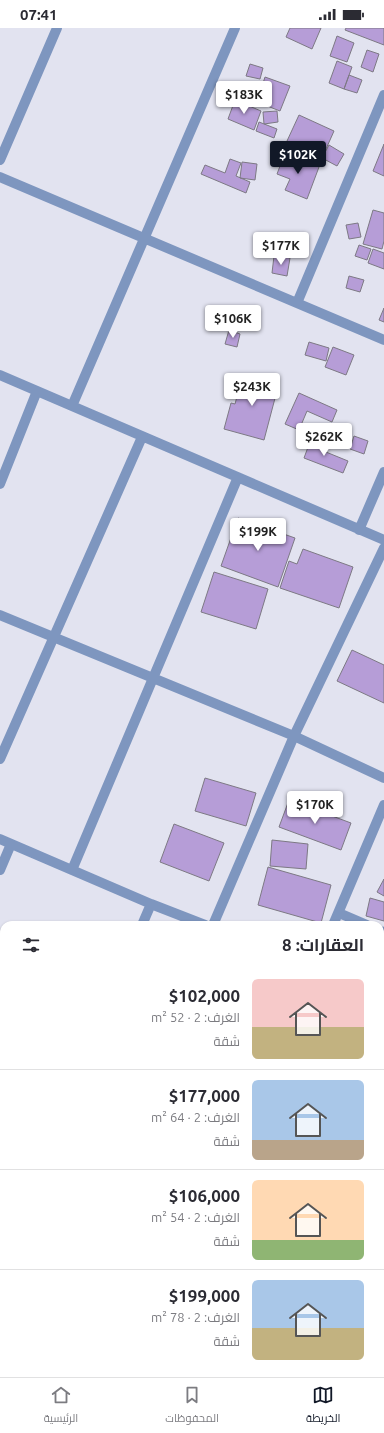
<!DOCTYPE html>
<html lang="ar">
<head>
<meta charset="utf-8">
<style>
  :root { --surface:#fff; --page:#f2f2f3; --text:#2b2b33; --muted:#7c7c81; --line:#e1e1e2; --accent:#111827 }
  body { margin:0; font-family:Ubuntu,Cairo,sans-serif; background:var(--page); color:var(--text); direction:rtl; height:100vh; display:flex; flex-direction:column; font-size:15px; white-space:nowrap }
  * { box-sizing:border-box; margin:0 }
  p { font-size:13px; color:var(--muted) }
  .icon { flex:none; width:22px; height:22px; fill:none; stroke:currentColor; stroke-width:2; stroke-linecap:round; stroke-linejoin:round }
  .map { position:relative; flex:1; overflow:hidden; direction:ltr }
  .sheet { position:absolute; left:0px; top:893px; width:384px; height:456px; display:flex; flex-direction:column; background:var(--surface); border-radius:12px 12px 0 0; box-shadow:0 1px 3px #0004; direction:rtl }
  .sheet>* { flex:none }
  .price { position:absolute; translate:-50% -34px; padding:0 9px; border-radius:4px; background:#fff; color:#222; font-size:13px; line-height:26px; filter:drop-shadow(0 1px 2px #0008) }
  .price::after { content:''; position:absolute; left:50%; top:24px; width:12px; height:9px; margin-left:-6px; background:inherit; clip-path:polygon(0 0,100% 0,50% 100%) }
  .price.selected { background:var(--accent); color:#fff }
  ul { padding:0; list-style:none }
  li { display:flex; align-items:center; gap:12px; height:100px; padding:0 20px }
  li+li { border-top:1px solid var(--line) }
  li span { display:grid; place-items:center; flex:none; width:112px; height:80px; border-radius:6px; color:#555 }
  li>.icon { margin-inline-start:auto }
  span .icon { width:48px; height:48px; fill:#fffc; stroke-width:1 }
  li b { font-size:17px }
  h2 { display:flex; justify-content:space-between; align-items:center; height:48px; padding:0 20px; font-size:17px }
  .status { display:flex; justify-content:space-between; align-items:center; height:28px; padding:0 20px; background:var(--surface); direction:ltr }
  .status svg { height:11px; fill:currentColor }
  .menu { display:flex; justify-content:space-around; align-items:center; height:56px; border-top:1px solid var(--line); background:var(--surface); font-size:11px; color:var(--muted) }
  .menu a { display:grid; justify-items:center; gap:2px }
  .menu .selected { color:var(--accent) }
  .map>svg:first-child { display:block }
  .building { fill:#b69dd7; stroke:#7d7984 }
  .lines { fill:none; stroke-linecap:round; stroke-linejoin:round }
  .minor { stroke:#7e96bf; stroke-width:10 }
</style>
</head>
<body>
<div class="status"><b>07:41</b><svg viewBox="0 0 49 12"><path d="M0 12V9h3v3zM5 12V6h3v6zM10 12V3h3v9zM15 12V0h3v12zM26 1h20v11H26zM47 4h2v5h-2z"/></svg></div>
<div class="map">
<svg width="384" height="1349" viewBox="0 0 384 1349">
  <rect width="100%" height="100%" fill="#e2e3f0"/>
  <path class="building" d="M290 0H321L312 21 286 9Z
    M346 0H384V17L345 2Z
    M337 8 354 15 347 34 330 28Z
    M367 22 379 26 373 44 361 39Z
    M337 33 352 39 344 61 329 55Z
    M250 36 263 40 260 51 246 48Z
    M349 47 362 52 357 65 344 61Z
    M265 49 290 58 280 83 257 74Z
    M235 72 261 83 254 102 228 91Z
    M277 83 278 94 264 96 263 84Z
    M299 87 334 103 322 130 287 113Z
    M259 94 277 101 274 110 256 103Z
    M384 116V148L373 143Z
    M329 117 344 126 337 138 322 130Z
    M285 125 319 139 307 171 285 162 290 151 277 146Z
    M230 131 241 135 236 148 250 154 246 165 201 146 205 137 225 145Z
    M242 134 257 136 255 152 240 150Z
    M373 182 384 185V213L382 221 363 216Z
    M358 195 361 209 349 211 346 197Z
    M359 217 371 221 367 232 355 228Z
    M373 221 384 225V241L368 235Z
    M274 228 290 230 287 248 272 245Z
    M349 248 364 252 360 264 346 260Z
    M384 280V294L379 292Z
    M229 302 240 306 237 319 225 316Z
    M309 314 329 320 326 333 305 327Z
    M333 319 354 327 346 347 325 339Z
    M243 346 279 355 264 412 224 401 231 375 235 376Z
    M299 365 337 382 332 394 307 383 299 402 285 396Z
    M354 408 368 413 364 426 350 421Z
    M311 411 323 416 321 422 348 433 343 445 304 430Z
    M238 490 295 510 278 559 221 538Z
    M303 521 353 539 339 580 280 560 289 533 297 536Z
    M214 544 268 561 256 601 201 584Z
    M352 622 384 637V675L337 653Z
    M205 750 256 765 246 798 195 783Z
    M289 772 351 795 341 822 279 799Z
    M174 796 224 815 209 853 160 834Z
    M272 812 308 816 306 841 270 838Z
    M268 839 331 857 321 895 258 877Z
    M384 851V868L377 864Z
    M370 870 384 874V893L366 888Z
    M381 1009 384 1010V1046L380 1044V1012Z
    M380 1048 384 1049V1077L380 1076Z
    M380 1265 384 1266V1283L380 1282Z
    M380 1334 384 1335V1349H359L360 1345H380Z
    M342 1345H356L355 1349 342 1346Z"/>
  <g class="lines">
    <path class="minor" d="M0 132 57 0
      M0 149 384 312
      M297 275 384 67
      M0 347 384 512
      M72 378 235 0
      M0 456 37 363
      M359 502 384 444
      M0 587 294 708 384 750
      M0 731 142 409
      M0 811 151 876 205 897
      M0 842 11 816
      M72 842 238 449
      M339 885 367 897
      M142 897 151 876
      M213 897 294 708 384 520
      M333 897 384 777
      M380 903 384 904
      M0 1206 4 1208
      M380 1206 384 1196
      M0 1230 4 1221
      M380 1307 384 1309
      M144 1349 145 1345
      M319 1349 320 1345"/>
  </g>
</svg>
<b class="price" style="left:244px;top:87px">$183K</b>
<b class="price selected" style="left:298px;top:147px">$102K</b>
<b class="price" style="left:281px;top:238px">$177K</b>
<b class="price" style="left:233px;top:311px">$106K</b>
<b class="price" style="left:252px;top:379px">$243K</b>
<b class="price" style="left:324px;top:429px">$262K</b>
<b class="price" style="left:258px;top:524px">$199K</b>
<b class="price" style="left:315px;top:797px">$170K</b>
<section class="sheet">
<h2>العقارات: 8<svg class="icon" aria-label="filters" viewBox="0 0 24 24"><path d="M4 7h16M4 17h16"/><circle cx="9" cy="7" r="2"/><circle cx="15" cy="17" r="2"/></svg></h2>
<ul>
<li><span style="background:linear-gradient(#f6c9c9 60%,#c2b280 0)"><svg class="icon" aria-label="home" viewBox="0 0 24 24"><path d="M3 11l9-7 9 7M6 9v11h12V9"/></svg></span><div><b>$102,000</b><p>الغرف: 2 · 52 m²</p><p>شقة</p></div></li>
<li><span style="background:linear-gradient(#a9c7e8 75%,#b9a48a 0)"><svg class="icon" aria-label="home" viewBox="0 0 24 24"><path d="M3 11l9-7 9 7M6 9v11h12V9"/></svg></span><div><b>$177,000</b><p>الغرف: 2 · 64 m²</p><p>شقة</p></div></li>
<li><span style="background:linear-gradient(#ffd9b3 75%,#8fb573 0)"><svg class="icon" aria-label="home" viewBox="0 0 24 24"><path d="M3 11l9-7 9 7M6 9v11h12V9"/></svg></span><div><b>$106,000</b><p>الغرف: 2 · 54 m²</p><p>شقة</p></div></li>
<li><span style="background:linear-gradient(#a9c7e8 60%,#c2b280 0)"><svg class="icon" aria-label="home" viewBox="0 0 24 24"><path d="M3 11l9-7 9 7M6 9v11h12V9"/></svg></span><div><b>$199,000</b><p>الغرف: 2 · 78 m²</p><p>شقة</p></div></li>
</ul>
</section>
</div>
<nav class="menu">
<a class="selected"><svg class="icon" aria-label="map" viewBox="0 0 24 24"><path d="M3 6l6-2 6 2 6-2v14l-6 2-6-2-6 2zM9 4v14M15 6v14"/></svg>الخريطة</a>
<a><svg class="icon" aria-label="saved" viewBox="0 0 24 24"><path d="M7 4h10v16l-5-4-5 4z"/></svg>المحفوظات</a>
<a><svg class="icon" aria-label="home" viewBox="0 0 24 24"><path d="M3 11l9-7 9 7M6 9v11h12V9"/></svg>الرئيسية</a>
</nav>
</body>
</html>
